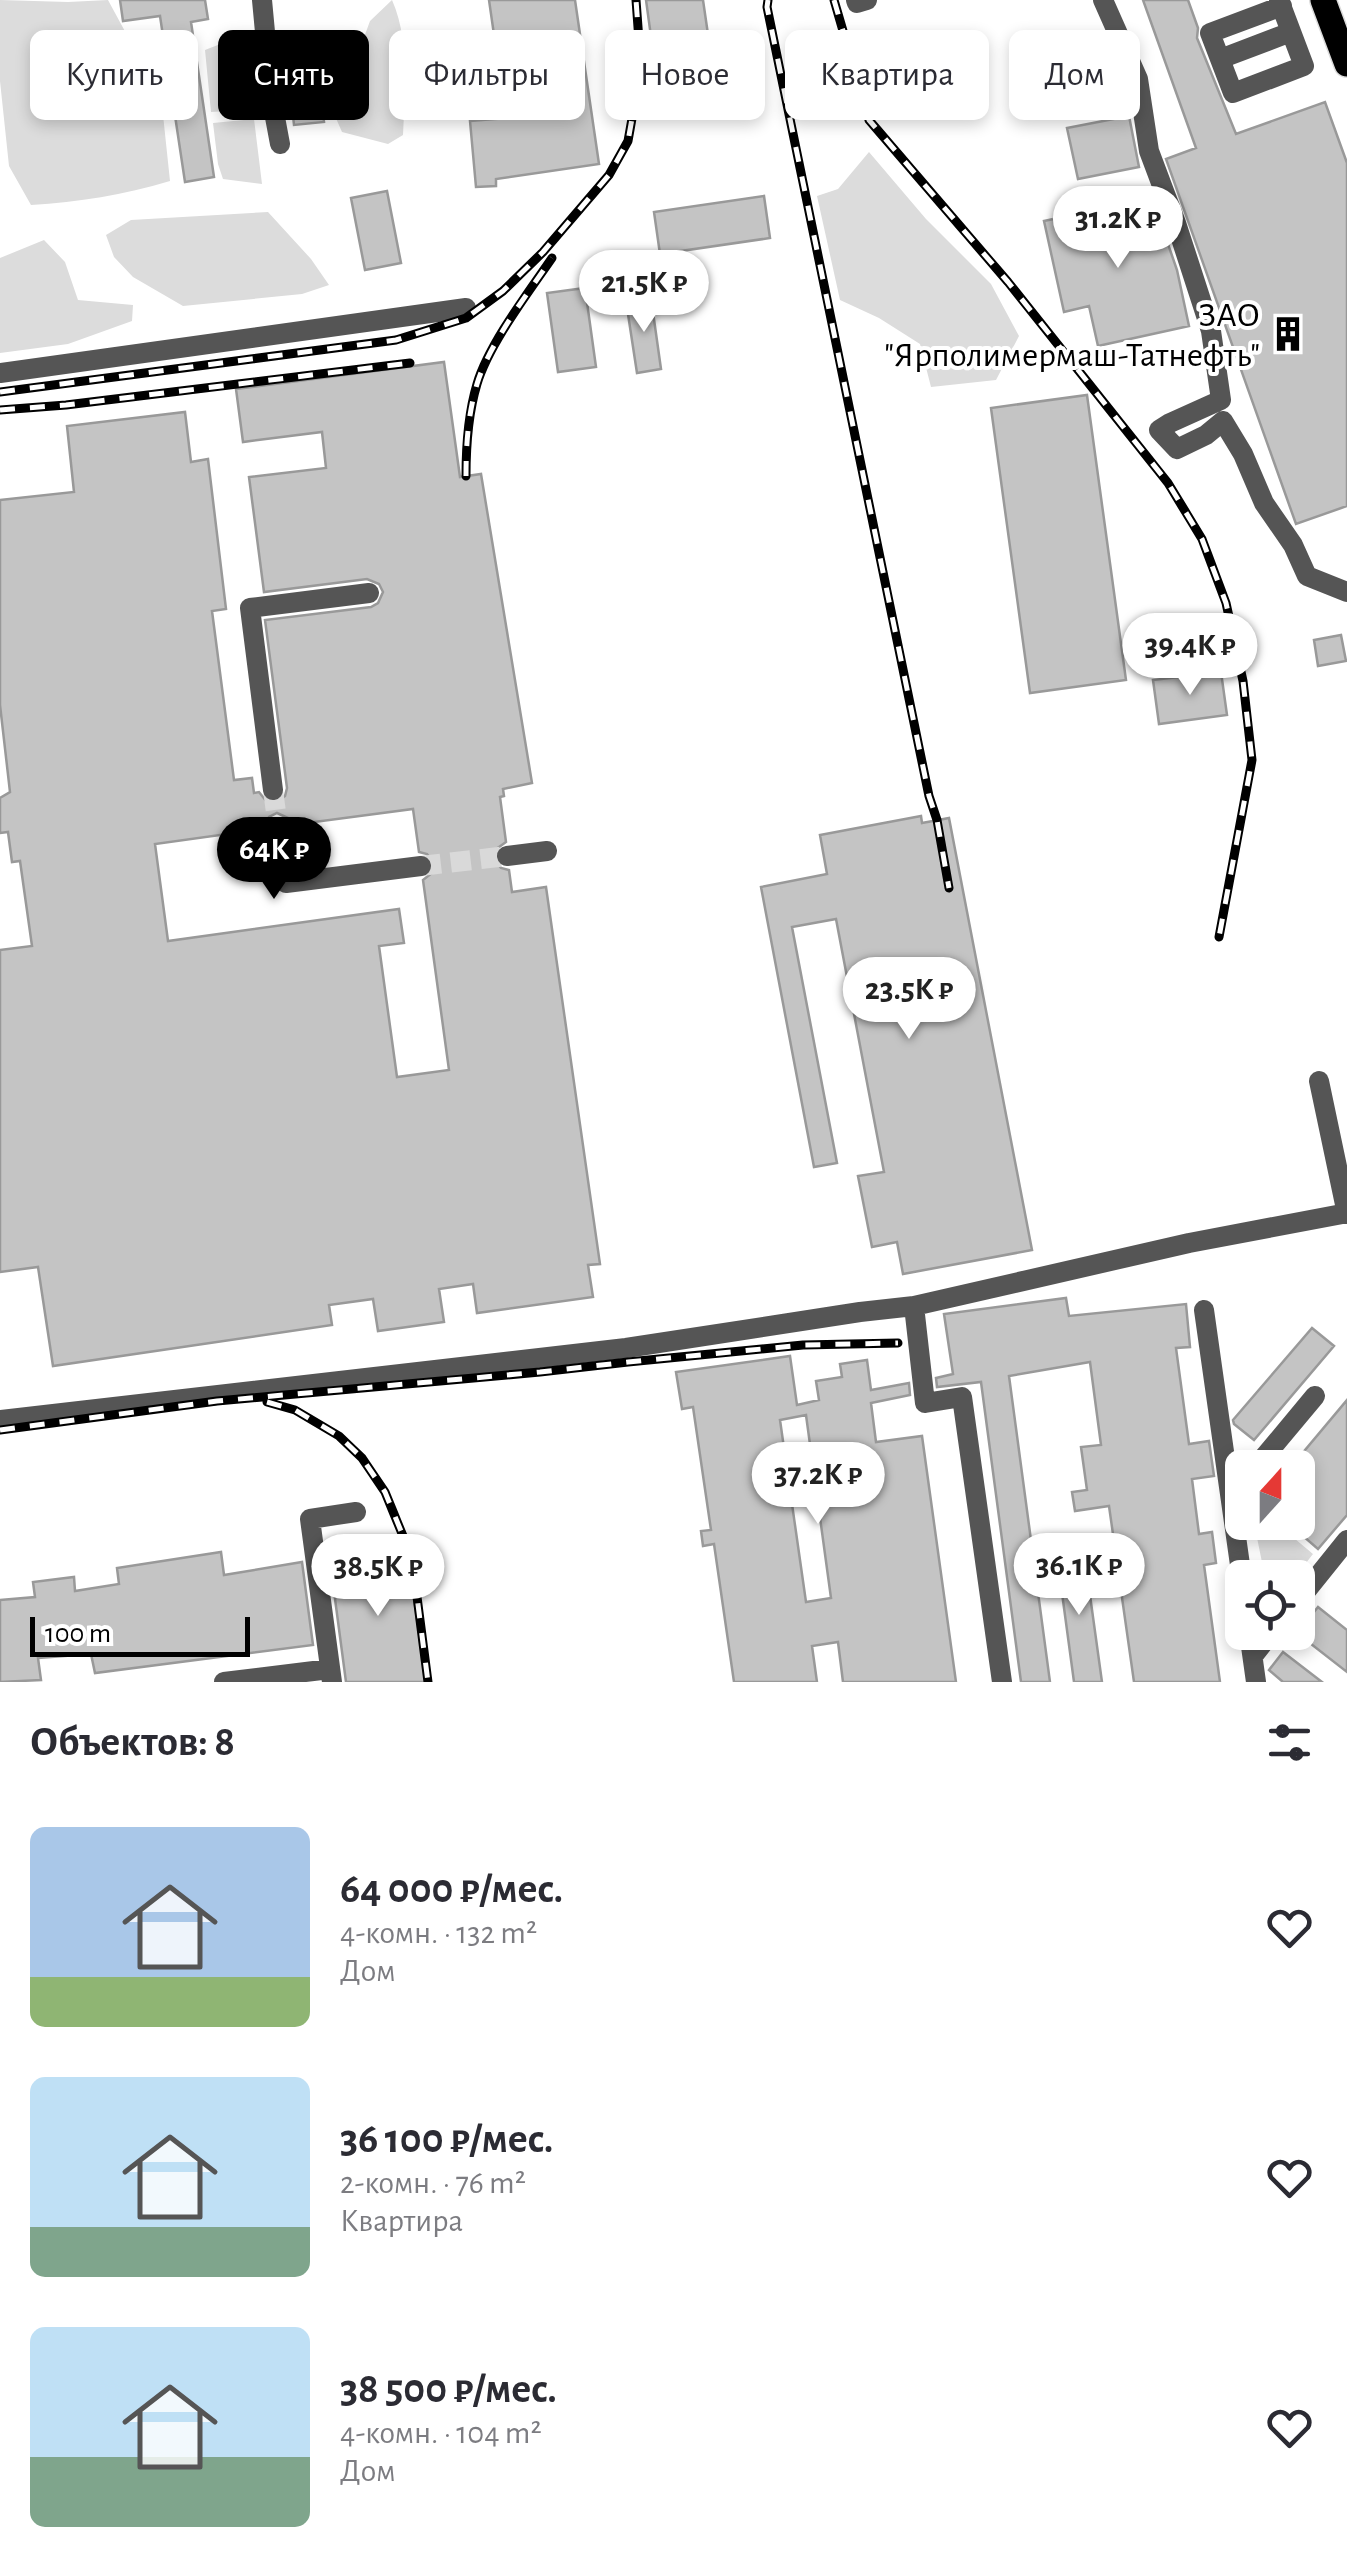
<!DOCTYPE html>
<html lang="ru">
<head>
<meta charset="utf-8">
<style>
  :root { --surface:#fff; --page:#f2f2f3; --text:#2b2b33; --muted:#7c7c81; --accent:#000 }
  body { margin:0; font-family:"Alegreya Sans",sans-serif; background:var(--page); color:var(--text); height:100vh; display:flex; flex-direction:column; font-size:38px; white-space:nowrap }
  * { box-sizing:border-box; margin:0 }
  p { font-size:32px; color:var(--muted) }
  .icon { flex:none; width:55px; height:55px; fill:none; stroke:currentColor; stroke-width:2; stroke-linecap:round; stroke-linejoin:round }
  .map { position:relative; height:1682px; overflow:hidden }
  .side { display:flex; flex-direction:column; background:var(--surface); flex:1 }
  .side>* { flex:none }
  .top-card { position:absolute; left:30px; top:30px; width:1288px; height:90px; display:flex; gap:20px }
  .needle { width:65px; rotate:21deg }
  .controls { position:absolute; left:1225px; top:1450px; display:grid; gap:20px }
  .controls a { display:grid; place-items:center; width:90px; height:90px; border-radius:15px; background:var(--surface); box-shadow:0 5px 15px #0003; font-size:50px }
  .scale { position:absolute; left:30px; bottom:25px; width:220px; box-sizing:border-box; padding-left:10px; border:5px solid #000; border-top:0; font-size:28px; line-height:35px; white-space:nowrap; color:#000; -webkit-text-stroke:8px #fff; paint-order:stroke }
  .price { position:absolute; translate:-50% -85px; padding:0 22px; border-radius:35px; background:#fff; color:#222; font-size:32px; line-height:65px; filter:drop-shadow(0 2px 5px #0008) }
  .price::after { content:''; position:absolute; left:50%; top:60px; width:30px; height:22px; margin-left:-15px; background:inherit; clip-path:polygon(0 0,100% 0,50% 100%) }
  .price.on { background:var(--accent); color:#fff }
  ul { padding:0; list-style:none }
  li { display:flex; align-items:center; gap:30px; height:250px; padding:0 30px }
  li span { display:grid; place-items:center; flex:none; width:280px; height:200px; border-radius:15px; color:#555 }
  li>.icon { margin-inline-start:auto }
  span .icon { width:120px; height:120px; fill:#fffc; stroke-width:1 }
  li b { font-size:42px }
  h2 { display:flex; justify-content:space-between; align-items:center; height:120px; padding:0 30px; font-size:42px }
  .chip { padding:0 35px; border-radius:15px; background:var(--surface); box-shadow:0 5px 15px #0003; font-size:35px; line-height:90px }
  .chip.on { background:var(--accent); color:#fff }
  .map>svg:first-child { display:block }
  .green { fill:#dcdcdc }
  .building { fill:#c4c4c4; stroke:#999; stroke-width:2.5; fill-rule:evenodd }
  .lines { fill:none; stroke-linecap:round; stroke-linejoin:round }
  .minor-tunnel { stroke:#d9d9d9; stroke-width:20; stroke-dasharray:20 10; stroke-linecap:butt }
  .major-casing { stroke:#dbdbdb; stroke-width:28 }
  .minor { stroke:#555; stroke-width:20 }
  .major { stroke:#000; stroke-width:25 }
  .rail-casing { stroke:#000; stroke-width:9 }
  .rail { stroke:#fff; stroke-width:5; stroke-dasharray:15; stroke-linecap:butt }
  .labels { text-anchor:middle; stroke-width:8; stroke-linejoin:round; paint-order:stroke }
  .poi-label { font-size:35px; fill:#000; stroke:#fff; text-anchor:end }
</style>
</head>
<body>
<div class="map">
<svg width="1347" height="1682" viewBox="0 0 1347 1682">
  <rect width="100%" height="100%" fill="#fff"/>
  <path class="green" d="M0 0 68 2 108 0 134 48 159 77 170 181C123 195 79 202 31 205L9 166 0 81Z
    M392 0C410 41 405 91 403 135L388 144 342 132 335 116 328 63 359 51 370 21Z
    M228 41 248 42 252 92 243 110 211 112 205 50Z
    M254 119 262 184 223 179 218 164 213 123Z
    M869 152 926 219 991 284 1019 336 996 380 931 387 920 344 879 318 840 300 817 196 838 189Z
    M268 212 311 259 329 285 302 294 183 306 133 277 114 257 106 235 131 220Z
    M44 240 65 262 78 300 133 305 132 321 68 344 0 353V258Z
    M1254 1523H1276L1313 1554 1295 1577H1265Z"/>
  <path class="building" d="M120 0H205L208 19 191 22 214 177 185 182 160 16 123 21Z
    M489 0H575L599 164 496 179V186L476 187 470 121 506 118Z
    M646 0H703L719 110 662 117Z
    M1143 0H1188L1198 28 1197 38 1236 134 1325 102 1347 163V506L1296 524 1166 159 1196 148Z
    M317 57 324 122 294 125 287 61Z
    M1129 116 1139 167 1078 179 1067 128Z
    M387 191 401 263 365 270 351 198Z
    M764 196 770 238 660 254 654 212Z
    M1152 198 1177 270 1189 326 1098 346 1089 306 1064 312 1044 221Z
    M585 288 596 367 558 372 547 293Z
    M651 298 661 369 637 373 626 301Z
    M444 362 460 477 481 474 532 783 503 789 504 796 500 797 506 842 495 850 494 859 501 868 509 870 512 892 546 887 600 1264 588 1265 593 1297 477 1313 473 1284 439 1289 444 1322 378 1331 373 1299 329 1305 332 1325 53 1366 38 1267 0 1272V950L32 946 20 861 12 862 8 832 0 833V798L10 792 0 705V500L74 492 67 426 185 412 191 462 208 459 226 609 212 611 234 780 252 778 254 793 259 792 267 802 276 803 285 796 287 788 265 620 371 607 378 603 383 592 379 584 367 579 264 592 249 477 326 468 322 432 243 442 236 389ZM413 809 419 852 427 854 434 863 433 872 423 880 449 1070 397 1077 379 946 404 943 399 909 168 941 155 844 264 829 269 817 277 813 288 818 292 825Z
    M1087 395 1126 680 1030 693 991 408Z
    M1341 635 1346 661 1318 666 1314 640Z
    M1221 672 1227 715 1159 724 1153 680Z
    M921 816 922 823 949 818 1032 1250 903 1274 897 1242 872 1247 858 1176 884 1172 836 919 792 927 837 1163 814 1167 761 887 827 874 820 835Z
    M1066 1298 1069 1316 1186 1304 1190 1347 1176 1348 1189 1444 1209 1441 1214 1476 1192 1479 1199 1534 1212 1532 1216 1563 1204 1565 1220 1682H1134L1109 1506 1075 1511 1072 1492 1087 1490 1081 1447 1101 1445 1090 1362 1009 1376 1050 1682H1021L981 1382 937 1387 936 1378 953 1374 944 1314Z
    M1312 1328 1334 1346 1254 1440 1234 1424 1233 1420Z
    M790 1356 797 1405 819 1400 816 1381 842 1377 840 1364 867 1360 871 1390 909 1383 910 1395 871 1403 876 1442 922 1436 956 1682H843L838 1642 812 1646 817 1682H734L714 1544 703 1546 701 1531 711 1530 693 1407 682 1409 676 1372ZM806 1415 831 1598 806 1602 780 1420Z
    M1347 1400V1515L1318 1549 1287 1522H1298V1468H1290Z
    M407 1550 426 1682H346L330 1561Z
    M221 1552 224 1575 302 1562 313 1645 95 1673 91 1654 38 1658 41 1680 0 1682V1600L35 1597 33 1582 74 1577 75 1591 119 1584 117 1568Z
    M1084 1552 1102 1682H1074L1057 1556Z
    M1318 1607 1347 1630V1672L1297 1633Z
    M1283 1652 1322 1682H1283L1269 1670Z"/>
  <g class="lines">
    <path class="minor-tunnel" d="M273 790 278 827
      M421 866 507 856"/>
    <defs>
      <path id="major" d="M1323 0 1347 64"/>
    </defs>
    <use href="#major" class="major-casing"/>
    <path class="minor" d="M262 0 271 96 280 144
      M856 0 857 3 867 0
      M1103 0 1138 79 1149 151 1176 223 1211 331 1221 400 1170 423 1159 430 1177 449 1206 435 1223 421 1243 454 1264 503 1293 545 1307 576 1347 592
      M1279 0 1304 66 1233 93 1210 33 1282 6
      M1220 59 1291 32
      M0 373 466 308
      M273 790 250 608 369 593
      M278 827 286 883 421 866
      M507 856 547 851
      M1319 1081 1347 1214
      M914 1306 925 1403 962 1397 1002 1682
      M1204 1310 1242 1579
      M0 1420 626 1348 860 1312 914 1306 1189 1243 1347 1213
      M1255 1468 1315 1396
      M1298 1601 1347 1540
      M1249 1632 1256 1682
      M1253 1656 1272 1632
      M224 1682 330 1669
      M332 1682 310 1519 356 1512"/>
    <use href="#major" class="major"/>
    <defs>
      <path id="rail" d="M768 0 767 7 929 796 937 820 949 888
        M834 0 869 120 1008 282 1168 483 1202 539 1226 603 1243 681 1252 760 1219 937
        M0 392 396 340 466 318 503 291 543 252 609 175 628 141 641 68 636 0
        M0 410 66 405 410 363
        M466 476C466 445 468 414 477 384 489 344 528 293 552 258
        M267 1402 295 1410 339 1436 362 1458 385 1492 412 1558 428 1682
        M0 1430 217 1401 540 1372 628 1362 803 1345 898 1343"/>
    </defs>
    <use href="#rail" class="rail-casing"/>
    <use href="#rail" class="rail"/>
  </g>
  <defs>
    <symbol id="building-bare" viewBox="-9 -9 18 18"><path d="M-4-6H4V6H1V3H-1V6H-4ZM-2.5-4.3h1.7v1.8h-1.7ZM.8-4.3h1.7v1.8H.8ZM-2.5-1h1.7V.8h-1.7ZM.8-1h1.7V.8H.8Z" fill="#000" stroke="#fff" stroke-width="2.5" paint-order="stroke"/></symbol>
  </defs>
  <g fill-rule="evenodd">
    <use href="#building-bare" x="1263" y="309" width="50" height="50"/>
  </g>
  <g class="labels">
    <g class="poi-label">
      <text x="1260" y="326">ЗАО<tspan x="1260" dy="40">"Ярполимермаш-Татнефть"</tspan></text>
    </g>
  </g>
</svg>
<div class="controls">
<a><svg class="needle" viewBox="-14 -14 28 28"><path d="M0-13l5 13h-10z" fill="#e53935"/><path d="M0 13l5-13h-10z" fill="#7c7c81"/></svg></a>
<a><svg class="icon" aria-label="locate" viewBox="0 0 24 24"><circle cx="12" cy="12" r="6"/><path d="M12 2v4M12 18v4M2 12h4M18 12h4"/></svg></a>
</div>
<div class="scale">100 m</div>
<b class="price" style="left:1118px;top:271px">31.2K ₽</b>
<b class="price" style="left:644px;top:335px">21.5K ₽</b>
<b class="price" style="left:1190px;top:698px">39.4K ₽</b>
<b class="price on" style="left:274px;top:902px">64K ₽</b>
<b class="price" style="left:909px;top:1042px">23.5K ₽</b>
<b class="price" style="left:818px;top:1527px">37.2K ₽</b>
<b class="price" style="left:1079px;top:1618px">36.1K ₽</b>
<b class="price" style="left:378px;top:1619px">38.5K ₽</b>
<div class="top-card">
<a class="chip">Купить</a>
<a class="chip on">Снять</a>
<a class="chip">Фильтры</a>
<a class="chip">Новое</a>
<a class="chip">Квартира</a>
<a class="chip">Дом</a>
</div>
</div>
<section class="side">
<h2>Объектов: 8<svg class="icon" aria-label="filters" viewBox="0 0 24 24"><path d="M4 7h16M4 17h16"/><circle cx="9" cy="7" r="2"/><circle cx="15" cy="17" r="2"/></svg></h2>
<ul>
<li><span style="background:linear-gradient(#a9c7e8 75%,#8fb573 0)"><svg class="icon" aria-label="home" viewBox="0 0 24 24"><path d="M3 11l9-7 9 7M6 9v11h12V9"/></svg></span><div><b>64 000 ₽/мес.</b><p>4-комн. · 132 m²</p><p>Дом</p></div><svg class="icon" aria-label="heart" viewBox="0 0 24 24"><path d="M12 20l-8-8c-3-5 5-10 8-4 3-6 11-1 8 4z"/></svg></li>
<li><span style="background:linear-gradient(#bfe0f5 75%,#7fa58c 0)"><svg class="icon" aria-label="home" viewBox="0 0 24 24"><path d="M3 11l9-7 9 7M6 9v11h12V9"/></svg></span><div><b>36 100 ₽/мес.</b><p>2-комн. · 76 m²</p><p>Квартира</p></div><svg class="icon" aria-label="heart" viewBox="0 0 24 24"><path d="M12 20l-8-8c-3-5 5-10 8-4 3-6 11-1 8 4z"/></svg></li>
<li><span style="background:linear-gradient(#bfe0f5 65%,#7fa58c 0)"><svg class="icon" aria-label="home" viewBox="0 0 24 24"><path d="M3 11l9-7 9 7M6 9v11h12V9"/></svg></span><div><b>38 500 ₽/мес.</b><p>4-комн. · 104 m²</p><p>Дом</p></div><svg class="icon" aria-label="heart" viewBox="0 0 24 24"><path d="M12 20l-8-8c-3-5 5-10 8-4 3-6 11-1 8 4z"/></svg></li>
</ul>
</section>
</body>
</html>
